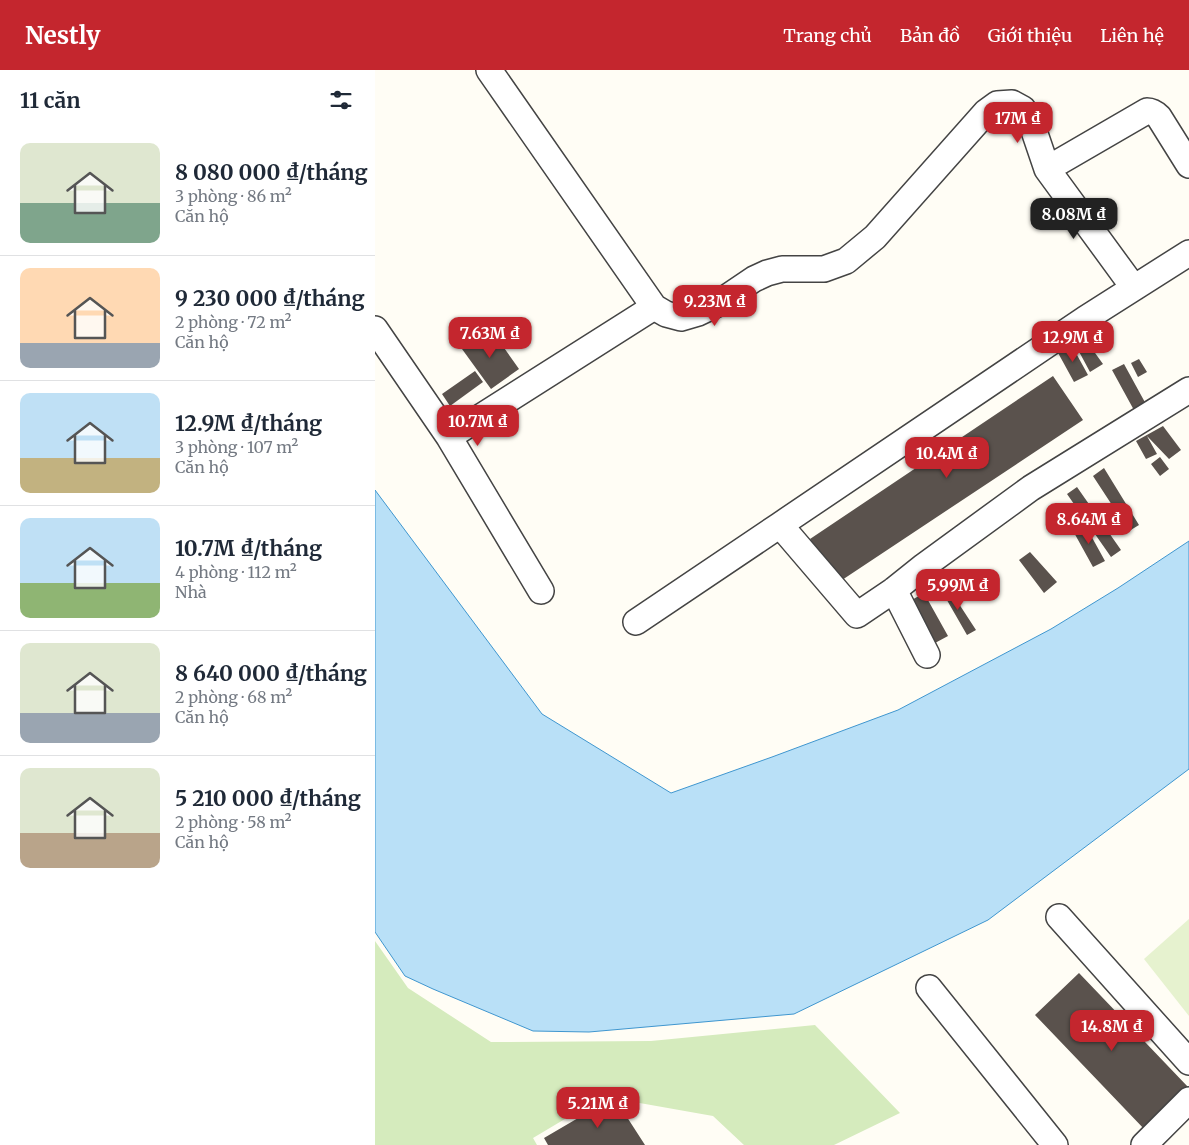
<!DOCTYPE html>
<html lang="vi">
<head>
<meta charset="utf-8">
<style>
  :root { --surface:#fff; --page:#f6f6f7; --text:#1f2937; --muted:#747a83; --line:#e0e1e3; --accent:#c4262e }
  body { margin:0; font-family:Merriweather,serif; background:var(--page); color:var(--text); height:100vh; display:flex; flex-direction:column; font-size:19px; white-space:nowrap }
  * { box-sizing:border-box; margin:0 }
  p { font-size:16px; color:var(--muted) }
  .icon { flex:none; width:28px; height:28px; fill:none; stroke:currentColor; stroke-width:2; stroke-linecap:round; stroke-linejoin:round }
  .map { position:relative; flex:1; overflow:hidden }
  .panel { display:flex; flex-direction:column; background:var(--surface); width:375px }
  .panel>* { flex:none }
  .price { position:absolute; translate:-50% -42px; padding:0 11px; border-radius:10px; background:var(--accent); color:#fff; font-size:16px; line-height:32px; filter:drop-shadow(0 1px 2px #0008) }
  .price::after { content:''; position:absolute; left:50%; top:30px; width:15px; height:11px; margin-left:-8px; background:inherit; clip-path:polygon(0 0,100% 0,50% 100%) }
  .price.current { background:#222; color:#fff }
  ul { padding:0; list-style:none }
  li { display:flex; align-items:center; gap:15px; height:125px; padding:0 20px }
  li+li { border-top:1px solid var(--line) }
  li span { display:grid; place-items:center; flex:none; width:140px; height:100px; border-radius:10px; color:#555 }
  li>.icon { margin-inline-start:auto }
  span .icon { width:60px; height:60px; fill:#fffc; stroke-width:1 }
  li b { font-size:21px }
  h2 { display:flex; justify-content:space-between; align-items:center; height:60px; padding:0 20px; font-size:21px }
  header { display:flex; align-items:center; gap:30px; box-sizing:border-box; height:70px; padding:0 25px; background:var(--accent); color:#fff }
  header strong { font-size:24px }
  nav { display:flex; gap:28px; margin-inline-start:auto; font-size:18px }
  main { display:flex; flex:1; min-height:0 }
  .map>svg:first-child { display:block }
  .green { fill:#d5ebbd }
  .pitch { fill:#e6f2cf }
  .water { fill:#b9e0f7; stroke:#3f96cf }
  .building { fill:#5a524d }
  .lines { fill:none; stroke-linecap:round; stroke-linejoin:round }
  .minor-casing { stroke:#444; stroke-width:28 }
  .minor { stroke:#fff; stroke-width:25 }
</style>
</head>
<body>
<header>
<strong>Nestly</strong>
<nav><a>Trang chủ</a><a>Bản đồ</a><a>Giới thiệu</a><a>Liên hệ</a></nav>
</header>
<main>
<section class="panel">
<h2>11 căn<svg class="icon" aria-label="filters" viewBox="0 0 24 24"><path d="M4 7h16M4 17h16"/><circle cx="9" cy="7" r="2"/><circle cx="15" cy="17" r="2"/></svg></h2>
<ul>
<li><span style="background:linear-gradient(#dfe7d0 60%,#7fa58c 0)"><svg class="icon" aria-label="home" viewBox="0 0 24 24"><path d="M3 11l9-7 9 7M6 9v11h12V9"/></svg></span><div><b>8 080 000 ₫/tháng</b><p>3 phòng · 86 m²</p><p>Căn hộ</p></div></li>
<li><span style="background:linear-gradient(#ffd9b3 75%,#9aa5b1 0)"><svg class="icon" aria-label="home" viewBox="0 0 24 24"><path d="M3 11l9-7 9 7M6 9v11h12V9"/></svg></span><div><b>9 230 000 ₫/tháng</b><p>2 phòng · 72 m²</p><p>Căn hộ</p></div></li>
<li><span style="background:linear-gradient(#bfe0f5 65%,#c2b280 0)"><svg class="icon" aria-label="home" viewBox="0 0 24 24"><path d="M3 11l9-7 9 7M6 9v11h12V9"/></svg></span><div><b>12.9M ₫/tháng</b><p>3 phòng · 107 m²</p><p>Căn hộ</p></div></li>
<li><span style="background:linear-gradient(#bfe0f5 65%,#8fb573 0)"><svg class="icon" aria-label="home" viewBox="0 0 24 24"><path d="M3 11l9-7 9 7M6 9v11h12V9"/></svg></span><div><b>10.7M ₫/tháng</b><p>4 phòng · 112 m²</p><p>Nhà</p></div></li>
<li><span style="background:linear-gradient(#dfe7d0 70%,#9aa5b1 0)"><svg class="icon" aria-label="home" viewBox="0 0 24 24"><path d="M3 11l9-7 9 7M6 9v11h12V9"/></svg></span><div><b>8 640 000 ₫/tháng</b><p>2 phòng · 68 m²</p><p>Căn hộ</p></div></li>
<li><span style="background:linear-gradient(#dfe7d0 65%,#b9a48a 0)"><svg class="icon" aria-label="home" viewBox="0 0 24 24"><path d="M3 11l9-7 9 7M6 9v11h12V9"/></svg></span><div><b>5 210 000 ₫/tháng</b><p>2 phòng · 58 m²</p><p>Căn hộ</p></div></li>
</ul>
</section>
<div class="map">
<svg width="814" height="1075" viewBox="0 0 814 1075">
  <rect width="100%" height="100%" fill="#fffdf5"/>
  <path class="green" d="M0 871 33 918 116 972 276 971 440 955 525 1043 459 1075H369L338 1046 259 1032 242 1018 158 1068 162 1075H0Z"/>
  <path class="pitch" d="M814 849V946L769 889Z"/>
  <path class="water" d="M0 420 167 644 296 723 397 687 523 640 676 559 743 518 814 471V699L613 850 419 944 214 962 158 961 58 919 30 906 0 862Z"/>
  <path class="building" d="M115 258 144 299 116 319 87 279Z
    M710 269 728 294 715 302 701 276Z
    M696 274 713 305 699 312 682 281Z
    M764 289 772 302 763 307 756 293Z
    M749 294 772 336 760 342 737 300Z
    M100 301 108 312 75 336 67 324Z
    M678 306 708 350 464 512 435 469Z
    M788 356 806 380 794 389 772 366 782 384 771 389 761 371Z
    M785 387 794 399 785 406 776 394Z
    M729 398 764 455 754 461 718 406Z
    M702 417 746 480 736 487 692 424Z
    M709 453 730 491 718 497 697 459Z
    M655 482 682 512 669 523 644 490Z
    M571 514 601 560 592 565 565 518Z
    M549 523 573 566 560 573 535 531Z
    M704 903 814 1018 771 1061 660 945Z
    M239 1027 270 1075H173L169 1068Z"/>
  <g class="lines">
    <defs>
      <path id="minor" d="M114 0 279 237 291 244 306 248 323 243 342 234 379 209 392 203 407 199H449L471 191 500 167 611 42 622 34 637 33 648 39 656 52 672 99 759 218
        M672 99 772 41C777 41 780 43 784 47L814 95
        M814 183 710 249 405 455 482 545 519 520 549 496 656 418 814 320
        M0 259 74 367 166 521
        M74 367 279 237
        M519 520 552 585
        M261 552 405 455
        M684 847 814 992
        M554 918 680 1075
        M769 1075 814 1030"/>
    </defs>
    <use href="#minor" class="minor-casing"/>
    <use href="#minor" class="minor"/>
  </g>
</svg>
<b class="price" style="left:643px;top:74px">17M ₫</b>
<b class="price current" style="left:699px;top:170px">8.08M ₫</b>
<b class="price" style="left:340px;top:257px">9.23M ₫</b>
<b class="price" style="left:115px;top:289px">7.63M ₫</b>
<b class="price" style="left:698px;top:293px">12.9M ₫</b>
<b class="price" style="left:103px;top:377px">10.7M ₫</b>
<b class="price" style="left:572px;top:409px">10.4M ₫</b>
<b class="price" style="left:714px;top:475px">8.64M ₫</b>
<b class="price" style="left:583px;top:541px">5.99M ₫</b>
<b class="price" style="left:737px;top:982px">14.8M ₫</b>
<b class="price" style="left:223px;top:1059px">5.21M ₫</b>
</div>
</main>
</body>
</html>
